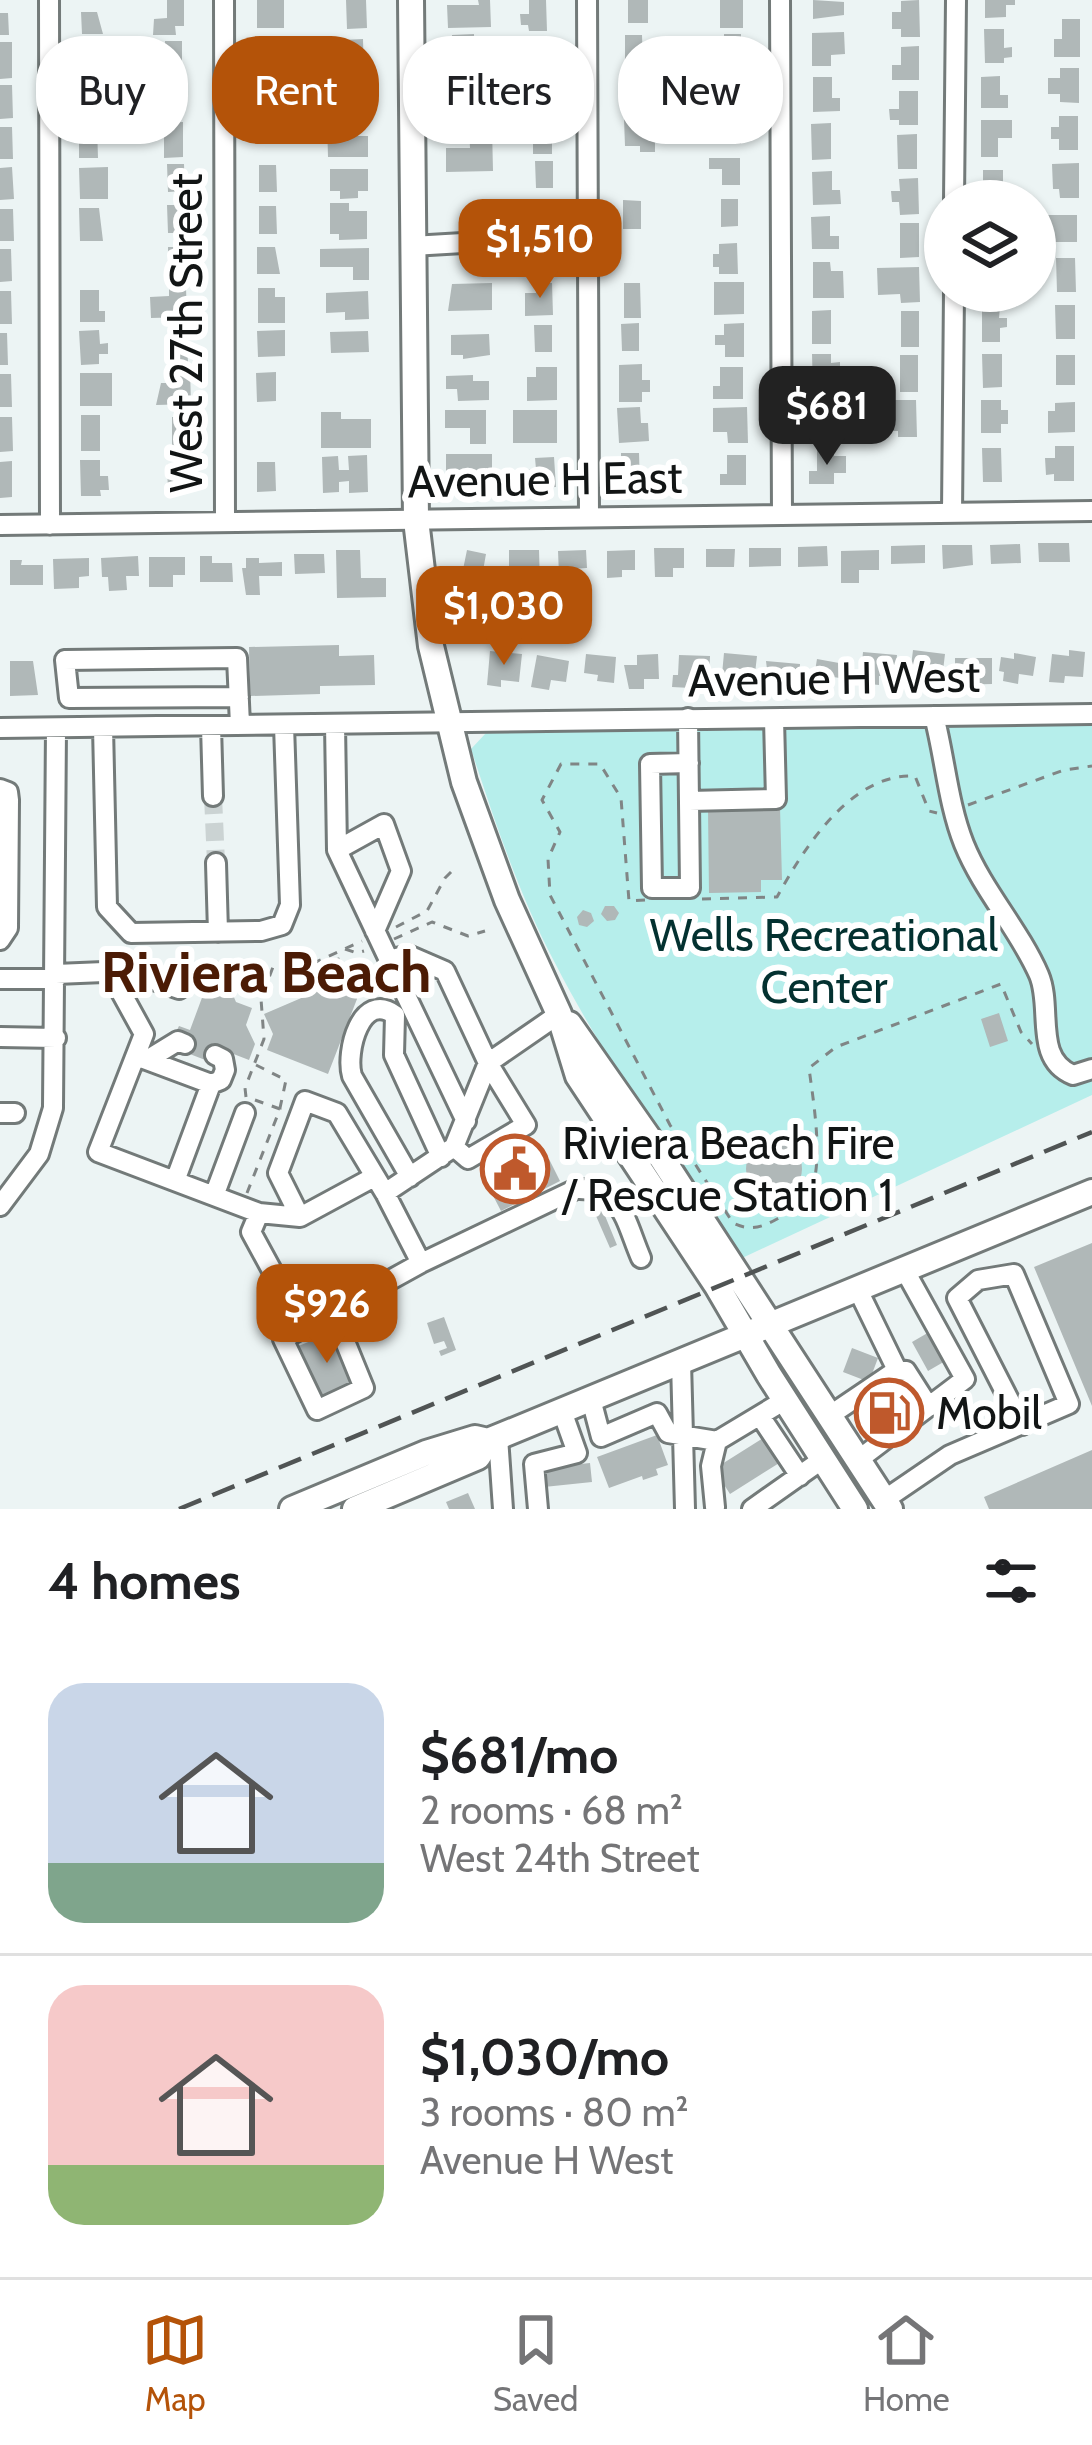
<!DOCTYPE html>
<html lang="en">
<head>
<meta charset="utf-8">
<style>
  :root { --surface:#fff; --page:#f6f6f6; --text:#202124; --muted:#757577; --line:#e0e0e0; --accent:#b45309 }
  body { margin:0; font-family:Cabin,sans-serif; background:var(--page); color:var(--text); height:100vh; display:flex; flex-direction:column; font-size:45px; white-space:nowrap }
  * { box-sizing:border-box; margin:0 }
  p { font-size:39px; color:var(--muted) }
  .icon { flex:none; width:66px; height:66px; fill:none; stroke:currentColor; stroke-width:2; stroke-linecap:round; stroke-linejoin:round }
  .map { position:relative; height:1509px; overflow:hidden }
  .panel { display:flex; flex-direction:column; background:var(--surface); flex:1 }
  .panel>* { flex:none }
  .guide { position:absolute; left:36px; top:36px; width:1020px; height:108px; display:flex; gap:24px }
  .controls { position:absolute; left:924px; top:180px; display:grid; gap:24px }
  .controls a { display:grid; place-items:center; width:132px; height:132px; border-radius:50%; background:var(--surface); box-shadow:0 3px 9px #0004; font-size:60px }
  .price { position:absolute; translate:-50% -102px; padding:0 27px; border-radius:24px; background:var(--accent); color:#fff; font-size:39px; line-height:78px; filter:drop-shadow(0 3px 6px #0008) }
  .price::after { content:''; position:absolute; left:50%; top:72px; width:36px; height:27px; margin-left:-18px; background:inherit; clip-path:polygon(0 0,100% 0,50% 100%) }
  .price.selected { background:#222; color:#fff }
  ul { padding:0; list-style:none }
  li { display:flex; align-items:center; gap:36px; height:300px; padding:0 48px }
  li+li { border-top:3px solid var(--line) }
  li span { display:grid; place-items:center; flex:none; width:336px; height:240px; border-radius:36px; color:#555 }
  li>.icon { margin-inline-start:auto }
  span .icon { width:144px; height:144px; fill:#fffc; stroke-width:1 }
  li b { font-size:51px }
  h2 { display:flex; justify-content:space-between; align-items:center; height:144px; padding:0 48px; font-size:51px }
  .tag { padding:0 42px; border-radius:48px; background:var(--surface); box-shadow:0 3px 9px #0004; font-size:42px; line-height:108px }
  .tag.selected { background:var(--accent); color:#fff }
  .dock { display:flex; justify-content:space-around; align-items:center; height:168px; border-top:3px solid var(--line); background:var(--surface); font-size:33px; color:var(--muted) }
  .dock a { display:grid; justify-items:center; gap:6px }
  .dock .selected { color:var(--accent) }
  .map>svg:first-child { display:block }
  .green { fill:#b6eeeb }
  .building { fill:#b0b8b8 }
  .lines { fill:none; stroke-linecap:round; stroke-linejoin:round }
  .minor-tunnel { stroke:#cbd3d3; stroke-width:18; stroke-dasharray:18 9; stroke-linecap:butt }
  .minor-casing { stroke:#737a79; stroke-width:24 }
  .major-casing { stroke:#737a79; stroke-width:30 }
  .path { stroke:#808585; stroke-width:3; stroke-dasharray:9 9; stroke-linecap:butt }
  .minor { stroke:#fff; stroke-width:18 }
  .major { stroke:#fff; stroke-width:24 }
  .rail { stroke:#505454; stroke-width:4.5; stroke-dasharray:24 12; stroke-linecap:butt }
  .labels { text-anchor:middle; stroke-width:12; stroke-linejoin:round; paint-order:stroke }
  .street-label { font-size:45px; fill:#121515; stroke:#fff }
  .park-label { font-size:45px; fill:#033130; stroke:#fff }
  .poi-label { font-size:45px; fill:#121515; stroke:#fff; text-anchor:start }
  .district-label { font-size:57px; font-weight:bold; fill:#4b1b05; stroke:#fff }
</style>
</head>
<body>
<div class="map">
<svg width="1092" height="1509" viewBox="0 0 1092 1509">
  <rect width="100%" height="100%" fill="#ecf4f4"/>
  <path class="green" d="M1092 723V1095L740 1259C677 1161 608 1066 555 963 519 895 495 822 471 749L486 733Z"/>
  <path class="building" d="M167 0H184V26H175L176 35H153L154 19 167 18Z
    M257 0H284V28H257Z
    M346 0H366L367 28 347 29Z
    M478 0H490L491 27 448 28 447 5H479Z
    M529 0H546L547 31H529L528 25H521L520 14H529Z
    M628 0H648V23H628Z
    M720 0H743V28H720Z
    M813 0 844 2V15L813 19Z
    M919 0 920 37H901V29H892V12H901V1Z
    M985 0H1015V5H1006V17L985 18Z
    M81 12H97L103 34H82Z
    M0 13H8L9 35H0Z
    M1062 19H1080V57H1054V39H1062Z
    M984 29H1004V48L1012 47V57L1004 58V63H985Z
    M844 32 845 54 831 55V66H812V33Z
    M474 34V75H452V35Z
    M724 34H741V62H718V49H724Z
    M625 35H642L643 63H625Z
    M548 37V72H519L518 56H531L530 38Z
    M363 39 364 77H343V64H334V47L343 46V40Z
    M284 40 285 70H255V41Z
    M165 41H182V76H166V69H158V61H165Z
    M0 42H12V78L0 79Z
    M78 43H98V75H78Z
    M919 46V80H892V65H901V47Z
    M663 54H680V70H663Z
    M1060 68H1079V103L1060 102V94H1048V78H1060Z
    M740 75V103H709L708 91H722V76Z
    M1000 76V95H1008V108H981V77Z
    M623 77H641V104H623Z
    M813 77H832V98H840V111L813 112Z
    M530 79H548L547 106H537V111H513V99H530Z
    M165 82H183V109L165 110Z
    M452 82H475L476 122H453Z
    M257 83H274V98H295V117H257Z
    M338 84 339 90 356 89V84H367L368 108 353 109V114L341 115V108L315 109 314 85Z
    M0 85H12L13 118 0 119Z
    M78 85H97L101 116 79 117Z
    M899 91H918V125H899V120H890L889 109H899Z
    M1059 116H1078V150H1059V139H1051V127H1059Z
    M724 117H741V144H724Z
    M533 119H552V154H533Z
    M624 119H642V133H655V152H640V146H625Z
    M981 120H1012V138H998V157H981Z
    M327 121H350V136H368V157H328Z
    M183 122V157L164 158V123Z
    M831 123V159L812 160 811 124Z
    M79 126H97L98 158H79Z
    M0 127H12L13 159H0Z
    M469 128H492L493 171 446 172V148H470Z
    M917 134V169H898L897 135Z
    M709 158H740V185H722V169H709Z
    M535 161H553V188H536Z
    M1079 163V198H1060L1059 189H1053L1052 164Z
    M167 164H184L185 191 168 192Z
    M259 165H276L277 192H259Z
    M12 167 14 199 0 200V168Z
    M108 167V199H80L79 168Z
    M330 169H368V191H358V198L340 199V191H330Z
    M983 170H1003V187H1011V201H983Z
    M832 171V190H840L841 204 813 205 812 172Z
    M918 178 919 214 900 215 899 202H892L891 191H900L899 179Z
    M721 199H738V226L721 227Z
    M623 200 641 201V229H623Z
    M532 202H550V229H532Z
    M330 203H349V211H367V239L339 240V234H330Z
    M167 205H185V233H168Z
    M259 206H276L277 234H259Z
    M79 208H99L103 241H80Z
    M0 209H13L14 241H0Z
    M1040 215H1077V242H1050V236H1040Z
    M830 216V236H839V249H812L811 217Z
    M900 223H919V257L900 258Z
    M469 226H487L488 263 470 264Z
    M518 242H551L552 277H535V254L519 255Z
    M737 243 738 274H719V267H713V254H719V244Z
    M168 247H185V282H168Z
    M257 247H275L280 274H257Z
    M369 248V280H353V267H320V249Z
    M0 249H11L12 281 0 282Z
    M1056 258H1075L1076 292H1057Z
    M813 262H830L831 271H843L844 298H813Z
    M919 267 920 302 901 303 900 294 878 295 877 268Z
    M714 282H744V314L714 315Z
    M492 283V310L448 311 452 284Z
    M536 283H552L553 315 525 316V293H536Z
    M624 283H640L641 318H624Z
    M169 288H186L187 317 151 318 150 297 169 296Z
    M258 288H275V297H285V323H258Z
    M80 290H99V311H105V322H80Z
    M0 291H11L12 324H0Z
    M368 291 369 319 345 320V312L326 313V293Z
    M1055 305H1075V339H1056Z
    M982 306H1000L999 318H1007V327L1000 328V342H982Z
    M831 310V344H812V311Z
    M901 311H919V347H901Z
    M639 323V351H622L621 324Z
    M744 323V357H725V345H715V335H724V324Z
    M534 325H552V352H535Z
    M186 329 188 362 171 363 169 330Z
    M99 330 100 344 108 343V354H99V364L81 365 79 331Z
    M285 330V356L258 357 257 331Z
    M368 331 369 352 331 353 330 332Z
    M0 333H7L8 365H0Z
    M489 334 490 355 463 359V355H451V335Z
    M812 354H831V363L840 362V390H813Z
    M982 354H1002V387L983 388Z
    M900 355H918V392H900Z
    M1056 355H1075V385H1056Z
    M642 364V380H650V392H642V402H619V365Z
    M536 367H557V400L527 401V377H536Z
    M720 367H743V399H713V386H720Z
    M190 370 191 404 156 405 161 383H169L168 371Z
    M276 372V401L257 402 256 373Z
    M80 373H112V406H80Z
    M0 374H11L12 407H0Z
    M473 375V381H489V400L458 401 457 389H446V376Z
    M886 400H916L917 437H898V431H886Z
    M981 400H1001V410H1008V424H1001V433H981Z
    M1075 402V432L1048 433V411H1055V403Z
    M812 404H830V411H838V432H830V437H812Z
    M640 407 641 423H648L649 441 619 443 617 408Z
    M747 407 748 443H728L727 432H713V408Z
    M445 410H486V444H470V428H445Z
    M513 410H557V443H513Z
    M321 412H341V419H371V448H321Z
    M81 415H100V451H81Z
    M0 417H12L13 451 0 452Z
    M172 417H191L192 446H172Z
    M1055 446H1074V481H1054V474L1046 475 1045 458H1055Z
    M982 448H1001L1002 482H983Z
    M817 450H834V456H846V473H834V484H809V471H817Z
    M621 453H639L640 487H621Z
    M446 454H492V497H469V478H446Z
    M367 455 368 492 349 493V481L339 482V492L323 493 322 457 338 456 339 470H349L348 456Z
    M727 455H746V485H720V474H727Z
    M554 457 556 487 536 488V479L527 480 526 470 536 469 535 458Z
    M80 460H100V476H108L109 490H100L101 496H81Z
    M12 461V497L0 498V462Z
    M257 462H275L276 491 257 492Z
    M191 463 192 491 168 492 167 464Z
    M1038 543H1069L1070 562H1039Z
    M1020 544 1021 563 991 564 990 545Z
    M925 545V563L891 564V546Z
    M942 545H972L973 565 943 569Z
    M827 546 828 566 798 567V547Z
    M654 548H684V568H673V577H655Z
    M749 548H781V566L749 567Z
    M706 549H735L734 567H706Z
    M336 550H360L361 578H386V597L337 598Z
    M467 550 486 554 479 593 459 589Z
    M509 550H539L540 585 516 586 515 570H509Z
    M586 550 587 568 570 569V575H559L558 551Z
    M635 550V570H622V577L607 578V551Z
    M879 550V570H859V583H841V551Z
    M294 554H324L325 573 295 574Z
    M138 556 139 576H126L127 590 109 591 108 577H102L101 558Z
    M200 556H212V563H232L233 582H200Z
    M149 557H185V575H173V587H149Z
    M89 558V576L79 577V588L54 589 53 559Z
    M246 558H259V563L282 562V576H259L260 595H246L242 568H246Z
    M10 560H22L21 565H43V585H10Z
    M339 645V656L374 655 375 685 320 686V694L250 696 249 647Z
    M913 650 945 654 942 679 924 677 923 685 909 683Z
    M1069 650 1085 652 1083 677 1065 676 1064 683 1049 682 1052 654 1069 656Z
    M490 651 522 654 519 682 501 680V687L487 685Z
    M863 652 897 655 895 677 879 676V685L860 683Z
    M724 653 757 656 754 682 737 680 736 687 721 685Z
    M1014 653 1036 657 1033 676 1019 674 1018 684 1003 681 1004 672 999 671 1001 657 1014 659Z
    M586 654 616 657 614 683 597 681 598 675 584 673Z
    M658 654 659 679H644V689H629L624 665H637V655Z
    M537 655 569 661 566 682 551 680 549 690 531 687Z
    M679 655 710 656 709 682 691 681V688L672 687 673 675H678Z
    M955 658H992V684L955 685Z
    M817 659 850 665 847 679 833 677 831 686 813 683Z
    M10 661H33L38 695 10 696Z
    M766 661 800 664 799 680 783 679V687L769 686Z
    M780 807 782 880H761V892L709 893 708 809Z
    M605 906H614L619 913 615 920 607 921 601 914Z
    M583 910 591 913 594 921 587 927 579 925 577 917Z
    M339 957 357 999 328 1074 267 1050 273 1034 264 1014 306 996 316 967Z
    M216 960 233 967 227 981 236 1002 252 1008 246 1025 255 1044 249 1060 218 1048 213 1063 182 1051 188 1036 176 1032 179 1026 190 1030Z
    M999 1013 1008 1041 990 1047 981 1019Z
    M746 1169a28 28 0 1 1 56 0a28 28 0 1 1-56 0Z
    M511 1156 514 1163 523 1159 528 1169 549 1159 560 1181 501 1211 486 1182 499 1175 493 1165Z
    M601 1206 617 1245 610 1248 593 1209Z
    M1092 1243V1406L1034 1267Z
    M444 1317 456 1350 441 1356 439 1351 447 1348 444 1341 434 1344 427 1323Z
    M335 1331 358 1384 319 1401 296 1347Z
    M931 1331 947 1360 928 1371 912 1342Z
    M852 1348 878 1358 869 1382 843 1372Z
    M897 1392 911 1415 881 1434 866 1412Z
    M657 1435 668 1465 656 1469 658 1475 643 1480 642 1476 609 1488 597 1457Z
    M768 1435 784 1460 730 1494 714 1469Z
    M1092 1450V1509H989L984 1497Z
    M590 1463 592 1482 544 1487 542 1468Z
    M468 1493 475 1509H449L446 1502Z"/>
  <g class="lines">
    <path class="minor-tunnel" d="M213 796 216 863"/>
    <defs>
      <path id="minor" d="M49 0 50 525
        M224 0 225 522
        M587 0 589 517
        M780 0 782 515
        M954 201 956 0
        M412 246 463 243
        M952 513 954 291
        M0 525 1092 511
        M239 697 69 698 65 660 237 658 240 725
        M934 716C945 758 948 804 964 844 983 891 1019 929 1039 975 1053 1008 1033 1059 1073 1075L1092 1069
        M688 718 690 888H652L650 764 689 763
        M335 724 337 850 389 960 408 955 445 971 488 1063 559 1014
        M211 726 213 796
        M103 727 107 907 131 933 261 931 282 925 290 905 284 725
        M0 728 1092 714
        M0 789 8 792 9 800 8 928 0 940
        M689 801 776 799 774 719
        M337 850 384 824 401 871 375 931
        M216 863 218 932
        M389 960 466 1121
        M56 974 128 971 179 989
        M111 974 144 1034 98 1152 259 1213 300 1217
        M0 979H56
        M0 1037 56 1038
        M136 1056 211 1084 175 1181
        M147 1060 178 1041 185 1044
        M211 1084 221 1080 225 1070 223 1059 215 1055
        M0 1113H15
        M454 1147 468 1159 526 1125 488 1063 454 1147 385 1193 421 1263 576 1189C623 1187 625 1221 641 1258
        M374 1177 300 1217 278 1173 305 1101 337 1113 385 1193
        M410 1177 352 1076C345 1052 361 990 395 1015L394 1055 441 1157
        M214 1196 245 1113
        M0 1206 39 1154 53 1108 56 728
        M259 1213 251 1232 275 1276
        M333 1312 364 1388 317 1410 283 1339 421 1263
        M681 1362 685 1509
        M897 1370 906 1371 929 1407
        M591 1399 601 1437 657 1413 668 1433 717 1441 785 1400
        M760 1416 800 1476
        M829 1416 897 1370 858 1290
        M498 1437 503 1509
        M858 1460 965 1379 904 1269
        M884 1500 950 1455 1069 1404 1014 1274 978 1280 957 1298 1022 1425
        M715 1507 711 1466 717 1441
        M538 1509 534 1464 577 1453 562 1411
        M752 1509 823 1459"/>
      <path id="major" d="M411 0 416 520 431 646 464 782 507 900 559 1014 578 1076 717 1286 769 1375 855 1509
        M569 1024 648 1137 890 1509
        M292 1509 426 1453 475 1438 488 1441 498 1437 1092 1192
        M355 1509 478 1457 488 1441"/>
    </defs>
    <use href="#minor" class="minor-casing"/>
    <use href="#major" class="major-casing"/>
    <path class="path" d="M968 805 1064 770 1092 766
      M702 899 777 897C804 848 851 773 915 776L929 811 937 813
      M645 900 629 901 621 798 600 764H561L542 800 560 832 548 859 550 895 670 1125 733 1223C749 1231 761 1228 777 1219 788 1213 800 1209 807 1198 826 1171 813 1100 809 1068L836 1047 1001 984 1021 1032 1032 1044
      M396 927 427 911 445 878 457 866
      M394 939 432 922 468 936 485 931
      M345 949 357 953 364 951
      M256 1065 286 1080 280 1108
      M246 1097 245 1088 264 1039 261 999 273 967 288 961 301 969 362 941
      M247 1193 280 1109 255 1100"/>
    <use href="#minor" class="minor"/>
    <use href="#major" class="major"/>
    <path class="rail" d="M179 1509 1092 1132"/>
  </g>
  <defs>
    <symbol id="civic-ring" viewBox="-11 -11 22 22"><circle r="9.5" fill="#fff" stroke="#bf592c" stroke-width="1.5"/><path d="M-.6-6.5H3V-4.5H.6V-3L4-1V1h2V6H-6V1h2V-1L-.6-3ZM-1.2 2.5V6h2.4V2.5Z" fill="#bf592c"/></symbol>
    <symbol id="fuel-ring" viewBox="-11 -11 22 22"><circle r="9.5" fill="#fff" stroke="#bf592c" stroke-width="1.5"/><path d="M-5.5-6h7V0h2V4h1.3V-2.5L3-4.5l.8-.8L6-3V5H2.5V1h-1V6h-7ZM-4.2-4.7v3.2H.2V-4.7Z" fill="#bf592c"/></symbol>
  </defs>
  <g fill-rule="evenodd">
    <use href="#civic-ring" x="477" y="1131" width="76" height="76"/>
    <use href="#fuel-ring" x="851" y="1375" width="76" height="76"/>
  </g>
  <g class="labels">
    <g class="street-label">
      <text transform="translate(186 333) rotate(-90)" y="16">West 27th Street</text>
      <text transform="translate(545 479) rotate(-1)" y="16">Avenue H East</text>
      <text transform="translate(834 678) rotate(-1)" y="16">Avenue H West</text>
    </g>
    <g class="park-label">
      <text x="824" y="951">Wells Recreational<tspan x="824" dy="52">Center</tspan></text>
    </g>
    <g class="poi-label">
      <text x="562" y="1159">Riviera Beach Fire<tspan x="562" dy="52">/ Rescue Station 1</tspan></text>
      <text x="936" y="1429">Mobil</text>
    </g>
    <g class="district-label">
      <text x="266" y="992">Riviera Beach</text>
    </g>
  </g>
</svg>
<div class="controls">
<a><svg class="icon" aria-label="layers" viewBox="0 0 24 24"><path d="M12 4l9 5-9 5-9-5zM3 14l9 5 9-5"/></svg></a>
</div>
<b class="price" style="left:540px;top:301px">$1,510</b>
<b class="price selected" style="left:827px;top:468px">$681</b>
<b class="price" style="left:504px;top:668px">$1,030</b>
<b class="price" style="left:327px;top:1366px">$926</b>
<div class="guide">
<a class="tag">Buy</a>
<a class="tag selected">Rent</a>
<a class="tag">Filters</a>
<a class="tag">New</a>
</div>
</div>
<section class="panel">
<h2>4 homes<svg class="icon" aria-label="filters" viewBox="0 0 24 24"><path d="M4 7h16M4 17h16"/><circle cx="9" cy="7" r="2"/><circle cx="15" cy="17" r="2"/></svg></h2>
<ul>
<li><span style="background:linear-gradient(#c9d6e8 75%,#7fa58c 0)"><svg class="icon" aria-label="home" viewBox="0 0 24 24"><path d="M3 11l9-7 9 7M6 9v11h12V9"/></svg></span><div><b>$681/mo</b><p>2 rooms · 68 m²</p><p>West 24th Street</p></div></li>
<li><span style="background:linear-gradient(#f6c9c9 75%,#8fb573 0)"><svg class="icon" aria-label="home" viewBox="0 0 24 24"><path d="M3 11l9-7 9 7M6 9v11h12V9"/></svg></span><div><b>$1,030/mo</b><p>3 rooms · 80 m²</p><p>Avenue H West</p></div></li>
</ul>
</section>
<nav class="dock">
<a class="selected"><svg class="icon" aria-label="map" viewBox="0 0 24 24"><path d="M3 6l6-2 6 2 6-2v14l-6 2-6-2-6 2zM9 4v14M15 6v14"/></svg>Map</a>
<a><svg class="icon" aria-label="saved" viewBox="0 0 24 24"><path d="M7 4h10v16l-5-4-5 4z"/></svg>Saved</a>
<a><svg class="icon" aria-label="home" viewBox="0 0 24 24"><path d="M3 11l9-7 9 7M6 9v11h12V9"/></svg>Home</a>
</nav>
</body>
</html>
